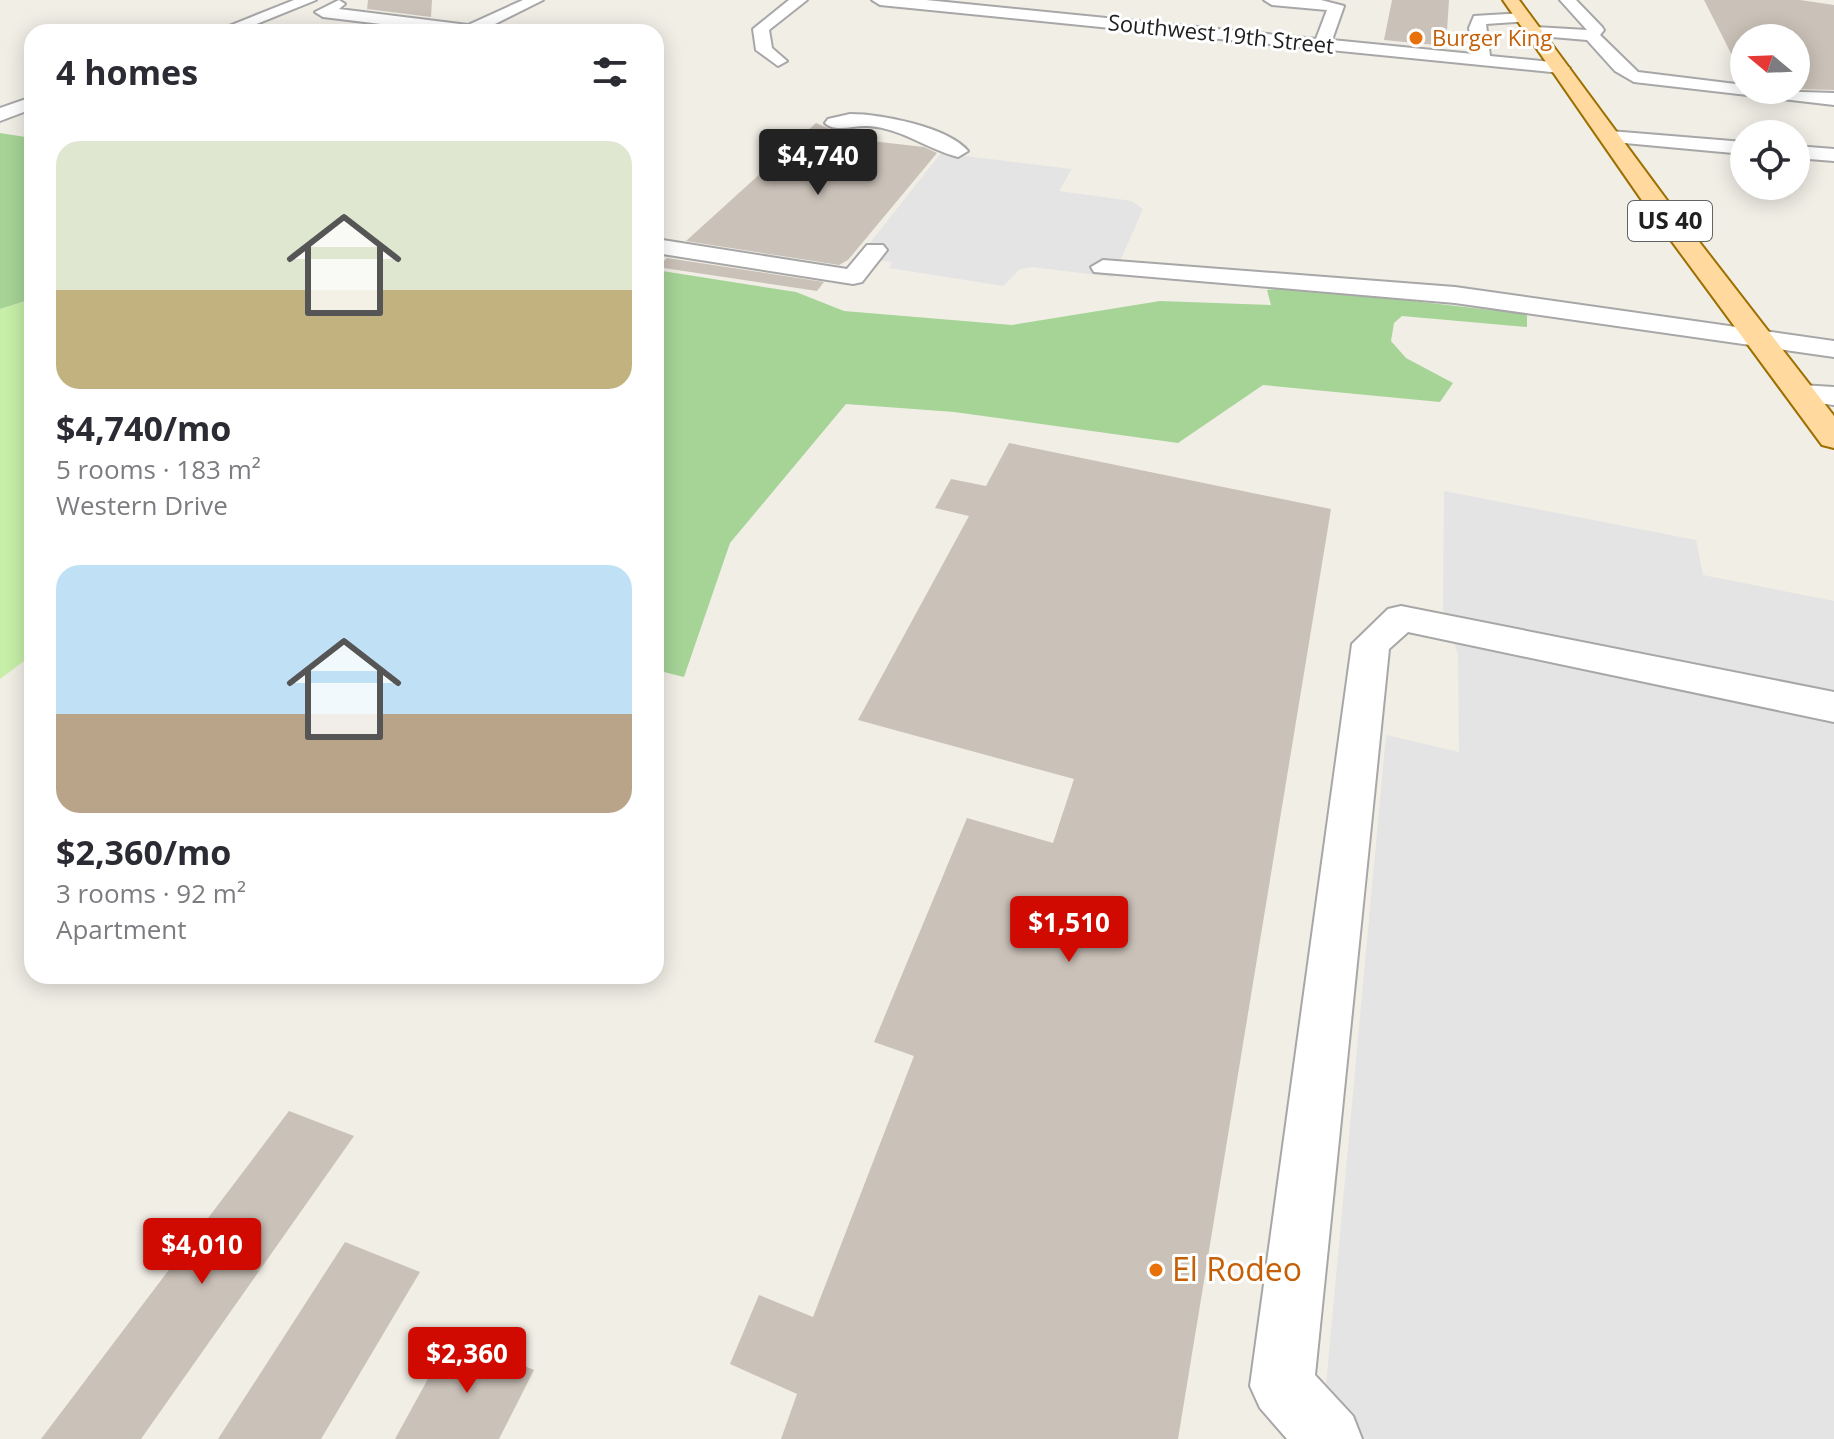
<!DOCTYPE html>
<html lang="en">
<head>
<meta charset="utf-8">
<style>
  :root { --surface:#fff; --page:#f7f7f7; --text:#2b2b33; --muted:#7c7c81; --accent:#d00a00 }
  body { margin:0; font-family:"Open Sans",sans-serif; background:var(--page); color:var(--text); height:100vh; display:flex; flex-direction:column; font-size:30px; white-space:nowrap }
  * { box-sizing:border-box; margin:0 }
  p { font-size:26px; color:var(--muted) }
  .icon { flex:none; width:44px; height:44px; fill:none; stroke:currentColor; stroke-width:2; stroke-linecap:round; stroke-linejoin:round }
  .map { position:relative; flex:1; overflow:hidden }
  .sheet { position:absolute; left:24px; top:24px; width:640px; height:960px; display:flex; flex-direction:column; background:var(--surface); border-radius:24px; box-shadow:0 4px 20px #0003 }
  .sheet>* { flex:none }
  .needle { width:52px; rotate:289deg }
  .tools { position:absolute; left:1730px; top:24px; display:grid; gap:16px }
  .tools a { display:grid; place-items:center; width:80px; height:80px; border-radius:50%; background:var(--surface); box-shadow:0 4px 20px #0003; font-size:40px }
  .price { position:absolute; translate:-50% -68px; padding:0 18px; border-radius:8px; background:var(--accent); color:#fff; font-size:26px; line-height:52px; filter:drop-shadow(0 2px 4px #0008) }
  .price::after { content:''; position:absolute; left:50%; top:48px; width:24px; height:18px; margin-left:-12px; background:inherit; clip-path:polygon(0 0,100% 0,50% 100%) }
  .price.on { background:#222; color:#fff }
  ul { padding:0; list-style:none }
  li { display:grid; align-content:center; gap:16px; height:424px; padding:0 32px }
  li span { display:grid; place-items:center; height:248px; border-radius:24px; color:#555 }
  li>.icon { margin-inline-start:auto }
  span .icon { width:144px; height:144px; fill:#fffc; stroke-width:1 }
  li b { font-size:34px }
  h2 { display:flex; justify-content:space-between; align-items:center; height:96px; padding:0 32px; font-size:34px }
  .map>svg:first-child { display:block }
  .grass { fill:#c7efa8 }
  .forest { fill:#a6d497 }
  .parking { fill:#e4e4e4 }
  .building { fill:#cac1b8 }
  .lines { fill:none; stroke-linecap:round; stroke-linejoin:round }
  .minor-casing { stroke:#a7a7a7; stroke-width:4 }
  .major-casing { stroke:#9c6f00; stroke-width:4 }
  .minor { fill:#fff; fill-rule:evenodd }
  .major { fill:#ffd99d; fill-rule:evenodd }
  .food-dot { fill:#e8710a; stroke:#fff; stroke-width:3 }
  .labels { text-anchor:middle; stroke-width:6; stroke-linejoin:round; paint-order:stroke }
  .far-street-label { font-size:22px; fill:#202020; stroke:#fff }
  .far-food-label { font-size:22px; fill:#c56008; stroke:#fff; text-anchor:start }
  .shield { fill:#fff; stroke:#636363; stroke-width:2 }
  .shield-label { font-size:24px; font-weight:bold; fill:#202020 }
  .near-food-label { font-size:32px; fill:#c56008; stroke:#fff; text-anchor:start }
</style>
</head>
<body>
<div class="map">
<svg width="1834" height="1439" viewBox="0 0 1834 1439">
  <rect width="100%" height="100%" fill="#f1eee6"/>
  <path class="grass" d="M32 299V655L0 679V309Z"/>
  <path class="forest" d="M0 133 32 138V299L0 309Z
    M656 270 796 292 844 311 1012 325 1160 301 1271 305 1267 290 1291 287 1527 314V327L1402 316 1394 323 1391 341 1406 358 1453 383 1440 402 1263 385 1178 443 954 412 846 404 730 543 684 677 656 670Z"/>
  <path class="parking" d="M941 153 1072 169 1059 191 1132 201 1143 209 1113 277 1032 267 1020 269 1003 286 889 268 892 262 858 258Z
    M1444 491 1696 540 1703 575 1834 601V1439H1321L1386 735 1459 752 1458 654 1443 610Z"/>
  <path class="building" d="M368 0H432L431 17 367 9Z
    M1392 0H1449L1446 46 1384 40Z
    M1704 0H1800L1834 5V90L1796 89V38H1744V79Z
    M816 123 834 131 872 130 862 140 924 147 937 153 848 260 839 265 686 241Z
    M667 258 824 282 817 291 657 267Z
    M1009 443 1331 509 1178 1439H781L797 1394 730 1364 759 1295 813 1317 914 1056 874 1042 967 818 1053 843 1074 779 858 720 969 516 935 508 951 479 986 486Z
    M289 1111 354 1136 141 1439H41Z
    M345 1242 420 1272 321 1439H218Z
    M452 1335 534 1370 499 1439H395Z"/>
  <g class="lines">
    <defs>
      <path id="minor" d="M294 0H316L237 32H214Z
        M339 0 345 4 339 9 468 25 523 0H543L479 32H447L323 17 315 12Z
        M789 0H807L769 30 772 48 787 61 778 66 756 50 753 29Z
        M872 0H926L1316 39 1327 10 1272 5 1264 0H1321L1344 6 1332 40 1473 54 1469 28 1474 16 1524 13 1530 15V21L1486 24 1490 56 1561 63 1570 68 1561 73 880 5Z
        M1560 0H1576L1602 27 1604 30 1600 35 1638 72 1744 85V90L1834 93V105L1634 82 1615 71 1587 40 1529 35V29L1535 27 1587 30Z
        M32 97V109L0 121V108Z
        M850 114C881 114 948 127 968 151L958 157C927 149 901 128 868 126 854 125 835 133 825 123L828 119Z
        M1610 131 1744 142V154L1603 141 1600 137 1603 133Z
        M1796 146 1834 149V161L1796 158Z
        M656 239 847 269 867 245H883L887 250 862 282 853 284 656 253Z
        M1103 260 1455 287 1834 341V357L1455 303 1094 272 1091 267Z
        M1801 385 1834 387V405L1791 400 1787 394 1791 388Z
        M1401 606 1834 692V722L1408 632 1389 649 1315 1375 1353 1416 1362 1439H1287L1260 1408 1250 1386 1352 644 1388 609Z"/>
      <path id="major" d="M1503 0H1519L1666 199 1834 416V448L1822 445 1648 209Z"/>
    </defs>
    <use href="#minor" class="minor-casing"/>
    <use href="#major" class="major-casing"/>
    <use href="#minor" class="minor"/>
    <use href="#major" class="major"/>
  </g>
  <g class="food-dot">
    <circle cx="1416" cy="38" r="8"/>
    <circle cx="1156" cy="1270" r="8"/>
  </g>
  <g class="labels">
    <g class="far-street-label">
      <text transform="translate(1221 34) rotate(6)" y="8">Southwest 19th Street</text>
    </g>
    <g class="far-food-label">
      <text x="1432" y="46">Burger King</text>
    </g>
    <rect class="shield" x="1628" y="201" width="84" height="40" rx="6"/>
    <g class="shield-label">
      <text x="1670" y="229">US 40</text>
    </g>
    <g class="near-food-label">
      <text x="1172" y="1281">El Rodeo</text>
    </g>
  </g>
</svg>
<div class="tools">
<a><svg class="needle" viewBox="-14 -14 28 28"><path d="M0-13l5 13h-10z" fill="#e53935"/><path d="M0 13l5-13h-10z" fill="#7c7c81"/></svg></a>
<a><svg class="icon" aria-label="locate" viewBox="0 0 24 24"><circle cx="12" cy="12" r="6"/><path d="M12 2v4M12 18v4M2 12h4M18 12h4"/></svg></a>
</div>
<b class="price on" style="left:818px;top:197px">$4,740</b>
<b class="price" style="left:1069px;top:964px">$1,510</b>
<b class="price" style="left:202px;top:1286px">$4,010</b>
<b class="price" style="left:467px;top:1395px">$2,360</b>
<section class="sheet">
<h2>4 homes<svg class="icon" aria-label="filters" viewBox="0 0 24 24"><path d="M4 7h16M4 17h16"/><circle cx="9" cy="7" r="2"/><circle cx="15" cy="17" r="2"/></svg></h2>
<ul>
<li><span style="background:linear-gradient(#dfe7d0 60%,#c2b280 0)"><svg class="icon" aria-label="home" viewBox="0 0 24 24"><path d="M3 11l9-7 9 7M6 9v11h12V9"/></svg></span><div><b>$4,740/mo</b><p>5 rooms · 183 m²</p><p>Western Drive</p></div></li>
<li><span style="background:linear-gradient(#bfe0f5 60%,#b9a48a 0)"><svg class="icon" aria-label="home" viewBox="0 0 24 24"><path d="M3 11l9-7 9 7M6 9v11h12V9"/></svg></span><div><b>$2,360/mo</b><p>3 rooms · 92 m²</p><p>Apartment</p></div></li>
</ul>
</section>
</div>
</body>
</html>
